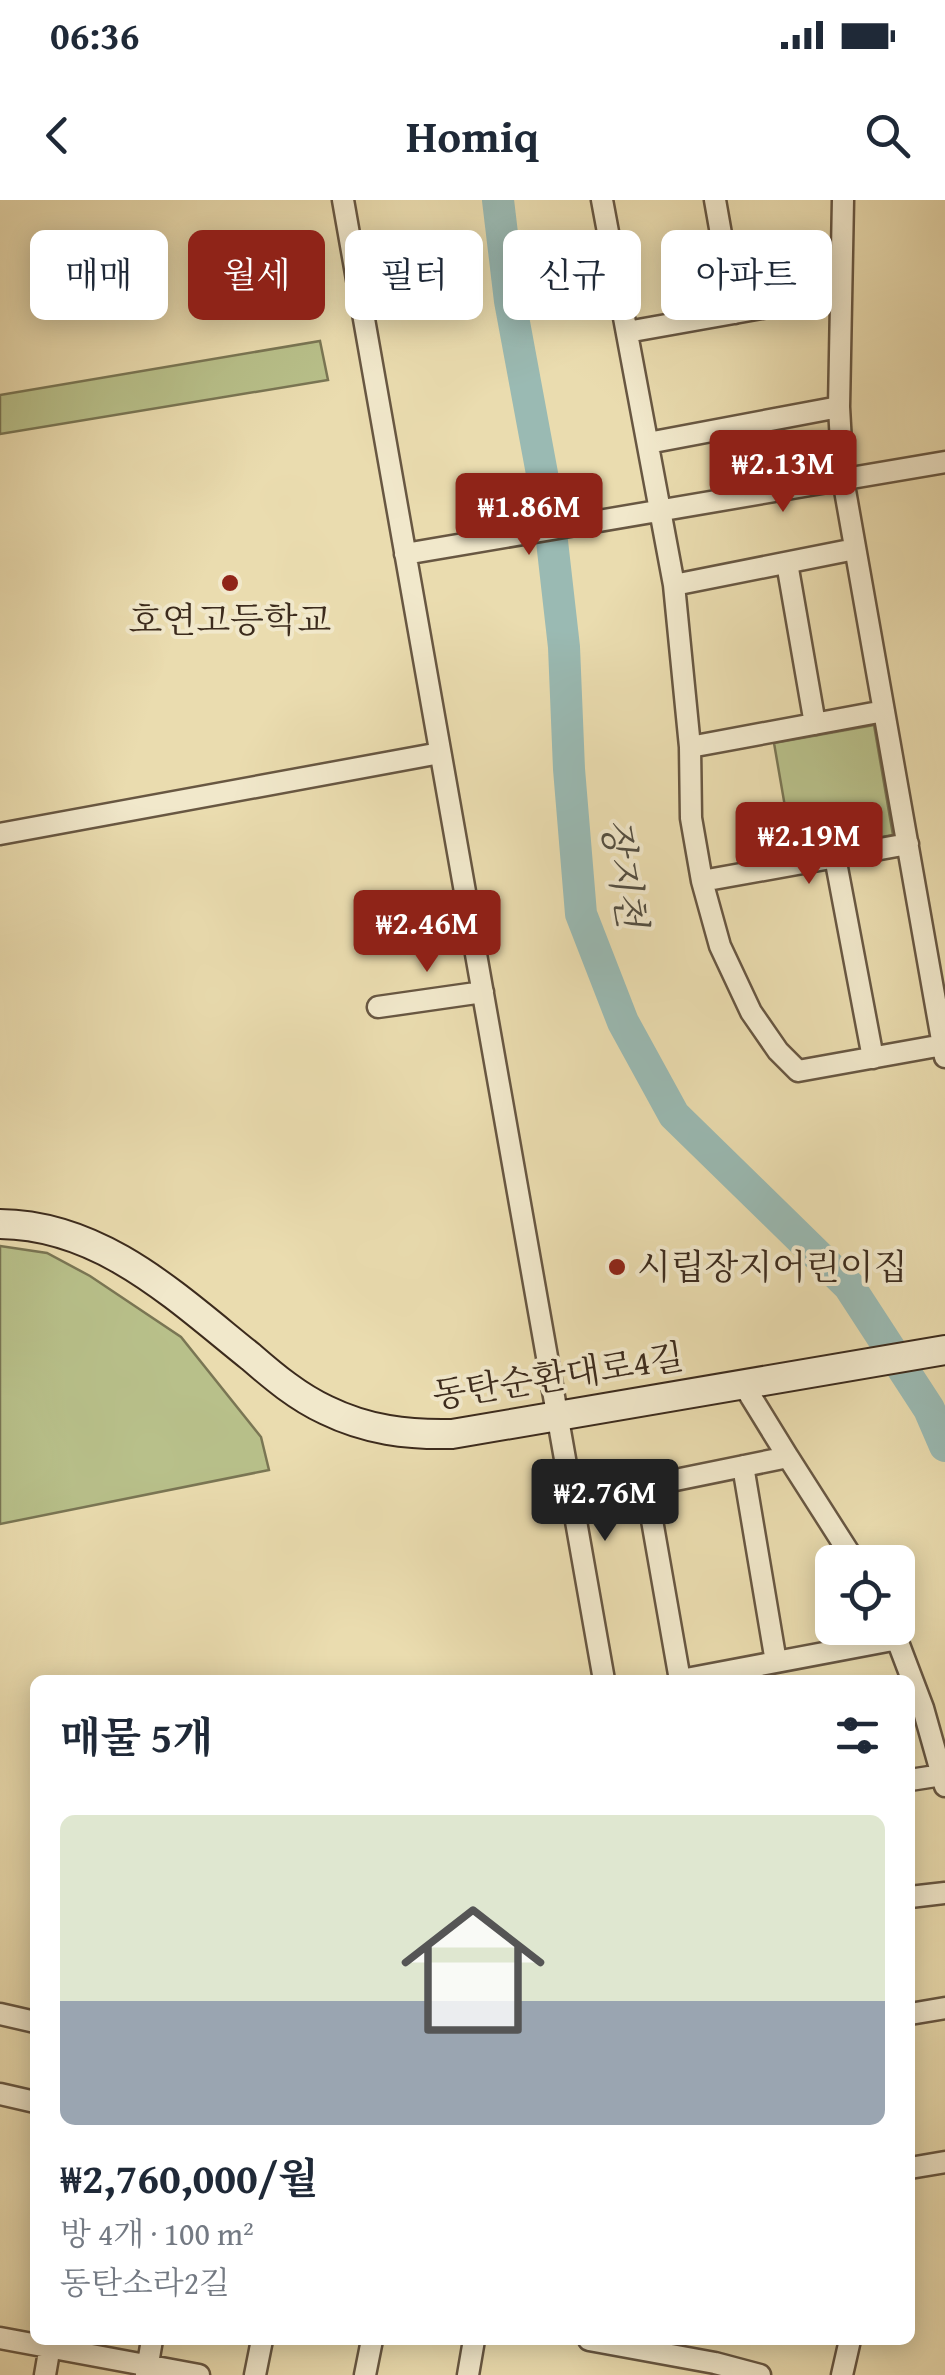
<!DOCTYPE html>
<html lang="ko">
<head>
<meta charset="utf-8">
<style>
  :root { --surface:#fff; --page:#f6f6f7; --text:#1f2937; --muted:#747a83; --accent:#8f2418 }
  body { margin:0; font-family:"Gentium Book Plus","Noto Serif KR",serif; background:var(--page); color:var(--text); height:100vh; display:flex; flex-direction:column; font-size:38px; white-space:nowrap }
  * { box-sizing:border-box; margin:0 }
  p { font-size:32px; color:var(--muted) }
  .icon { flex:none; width:55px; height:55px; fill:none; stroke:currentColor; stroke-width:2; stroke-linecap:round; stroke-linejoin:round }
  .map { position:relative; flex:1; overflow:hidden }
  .drawer { position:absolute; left:30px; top:1475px; width:885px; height:670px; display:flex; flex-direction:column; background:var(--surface); border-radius:15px; box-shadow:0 5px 25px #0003 }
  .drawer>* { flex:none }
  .top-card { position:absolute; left:30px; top:30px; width:885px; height:90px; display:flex; gap:20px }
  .controls { position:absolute; left:815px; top:1345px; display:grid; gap:20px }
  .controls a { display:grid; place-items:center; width:100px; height:100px; border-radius:15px; background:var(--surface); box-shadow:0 5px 25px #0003; font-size:50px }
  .price { position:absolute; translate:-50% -85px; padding:0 22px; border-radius:10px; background:var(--accent); color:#fff; font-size:32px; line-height:65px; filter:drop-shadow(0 2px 5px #0008) }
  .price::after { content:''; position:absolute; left:50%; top:60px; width:30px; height:22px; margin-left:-15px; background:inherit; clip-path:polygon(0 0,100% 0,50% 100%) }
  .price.selected { background:#222; color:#fff }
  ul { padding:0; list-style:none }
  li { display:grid; align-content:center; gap:20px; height:530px; padding:0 30px }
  li span { display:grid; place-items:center; height:310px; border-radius:15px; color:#555 }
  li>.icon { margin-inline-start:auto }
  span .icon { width:180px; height:180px; fill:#fffc; stroke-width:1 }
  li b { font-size:42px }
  h2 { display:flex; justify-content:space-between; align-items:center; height:120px; padding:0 30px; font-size:42px }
  .pill { padding:0 35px; border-radius:15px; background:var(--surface); box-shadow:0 5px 25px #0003; font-size:35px; line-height:90px }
  .pill.selected { background:var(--accent); color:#fff }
  .status { display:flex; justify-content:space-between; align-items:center; height:70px; padding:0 50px; background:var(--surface); direction:ltr }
  .status svg { height:28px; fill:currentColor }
  header { display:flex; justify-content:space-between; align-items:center; height:130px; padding:0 30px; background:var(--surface); font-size:45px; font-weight:700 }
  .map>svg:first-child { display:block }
  .green { fill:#b8c08a; stroke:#7a7654; stroke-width:2.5 }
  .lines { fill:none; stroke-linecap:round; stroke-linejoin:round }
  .river { stroke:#9abab3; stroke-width:32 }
  .street-casing { stroke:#685742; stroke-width:25 }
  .secondary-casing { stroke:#3c2b1d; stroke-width:32 }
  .street { stroke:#f1e8cb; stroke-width:20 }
  .secondary { stroke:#f1e8cb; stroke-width:28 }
  .poi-dot { fill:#8f2418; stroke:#f1e8cb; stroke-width:4 }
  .labels { text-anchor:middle; stroke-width:8; stroke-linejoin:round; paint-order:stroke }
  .poi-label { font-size:35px; fill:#3c2b1d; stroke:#f1e8cb }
  .street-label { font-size:35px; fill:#3c2b1d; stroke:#f1e8cb }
  .water-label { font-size:38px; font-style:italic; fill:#544f42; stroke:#f1e8cb }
</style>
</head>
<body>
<div class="status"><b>06:36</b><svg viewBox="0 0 49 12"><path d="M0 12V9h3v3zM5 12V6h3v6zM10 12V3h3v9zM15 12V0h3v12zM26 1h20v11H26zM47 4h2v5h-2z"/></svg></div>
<header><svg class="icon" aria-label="back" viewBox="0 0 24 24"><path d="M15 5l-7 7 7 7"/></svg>Homiq<svg class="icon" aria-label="search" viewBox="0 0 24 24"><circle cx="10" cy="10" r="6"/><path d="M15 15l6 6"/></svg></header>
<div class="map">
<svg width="945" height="2175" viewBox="0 0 945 2175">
  <rect width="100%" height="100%" fill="#eadcaf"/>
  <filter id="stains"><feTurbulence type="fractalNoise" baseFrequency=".002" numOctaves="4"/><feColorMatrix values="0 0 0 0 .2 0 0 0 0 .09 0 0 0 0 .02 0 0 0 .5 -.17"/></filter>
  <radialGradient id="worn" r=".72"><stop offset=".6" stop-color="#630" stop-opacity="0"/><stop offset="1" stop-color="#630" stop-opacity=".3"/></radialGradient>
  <path class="green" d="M320 141 328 180 0 234V195Z
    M874 525 893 635 793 653 774 543Z
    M0 1046 47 1053 90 1076 181 1137 261 1237 269 1270 0 1324Z"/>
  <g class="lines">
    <path class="river" d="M498 0 510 101 548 306 564 447 569 569 581 714 623 822 674 915 849 1086 929 1209 945 1246"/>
    <defs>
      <path id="street" d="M343 0 604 1480
        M602 0 674 385 690 547 691 618 702 681 720 746 751 812 778 851 798 871 943 845
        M715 0 735 113
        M843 0 839 207 843 279 945 857
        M627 132 841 94
        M648 243 839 207
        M405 354 945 262
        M787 363 815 524
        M674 385 855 349
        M690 547 884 511
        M0 634 440 553
        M835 657 873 858
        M702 681 908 644
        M378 807 483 792
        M743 1184 788 1257
        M743 1266 776 1462
        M893 1429 923 1508 945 1586
        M680 1480 646 1286 788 1257 855 1362
        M681 1480 898 1439
        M910 1580 942 1575
        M910 1697 945 1693
        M0 1814 35 1822
        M910 1814 945 1808
        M0 1894 35 1902
        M910 1968 945 1962
        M0 2138 199 2175
        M589 2140 715 2163 760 2175
        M45 2175 51 2140
        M146 2175 152 2140
        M255 2175 262 2140
        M365 2175 372 2140
        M468 2175 474 2140
        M842 2175 850 2140"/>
      <path id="secondary" d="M0 1024C102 1025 176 1097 251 1157 274 1177 298 1197 326 1210 367 1230 407 1235 452 1234L945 1150"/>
    </defs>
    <use href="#street" class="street-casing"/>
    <use href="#secondary" class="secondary-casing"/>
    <use href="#street" class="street"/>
    <use href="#secondary" class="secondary"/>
  </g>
  <g class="poi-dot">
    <circle cx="230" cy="383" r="10"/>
    <circle cx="617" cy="1067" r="10"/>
  </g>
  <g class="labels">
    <g class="poi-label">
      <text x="230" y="432">호연고등학교</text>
      <text x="637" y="1079" text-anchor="start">시립장지어린이집</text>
    </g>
    <g class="street-label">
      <text transform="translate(558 1176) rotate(-9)" y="12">동탄순환대로4길</text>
    </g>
    <g class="water-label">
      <text transform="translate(624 673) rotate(81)" y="13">장지천</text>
    </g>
  </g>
  <rect width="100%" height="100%" filter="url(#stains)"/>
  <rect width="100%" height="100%" fill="url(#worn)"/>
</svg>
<div class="controls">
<a><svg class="icon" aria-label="locate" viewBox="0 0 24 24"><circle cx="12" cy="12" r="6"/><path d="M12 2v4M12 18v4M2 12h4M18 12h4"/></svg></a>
</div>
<b class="price" style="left:783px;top:315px">₩2.13M</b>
<b class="price" style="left:529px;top:358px">₩1.86M</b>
<b class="price" style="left:809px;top:687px">₩2.19M</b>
<b class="price" style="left:427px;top:775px">₩2.46M</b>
<b class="price selected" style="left:605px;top:1344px">₩2.76M</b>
<div class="top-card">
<a class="pill">매매</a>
<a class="pill selected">월세</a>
<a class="pill">필터</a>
<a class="pill">신규</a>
<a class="pill">아파트</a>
</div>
<section class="drawer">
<h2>매물 5개<svg class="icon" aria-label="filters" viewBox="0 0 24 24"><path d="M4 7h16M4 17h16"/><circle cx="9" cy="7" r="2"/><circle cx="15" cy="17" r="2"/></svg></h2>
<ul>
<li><span style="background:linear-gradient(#dfe7d0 60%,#9aa5b1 0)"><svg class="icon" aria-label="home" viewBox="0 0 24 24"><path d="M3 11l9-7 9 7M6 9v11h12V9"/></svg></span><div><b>₩2,760,000/월</b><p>방 4개 · 100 m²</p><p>동탄소라2길</p></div></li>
</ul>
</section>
</div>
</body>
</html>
